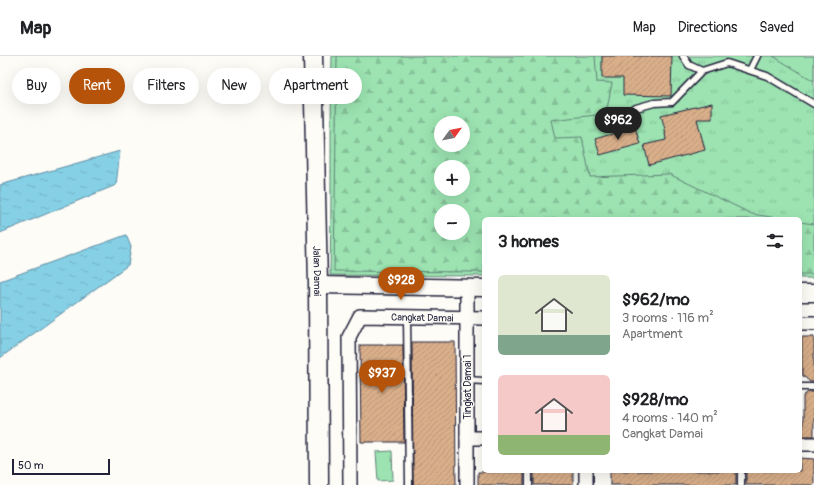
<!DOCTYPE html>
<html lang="en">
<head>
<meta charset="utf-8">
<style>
  :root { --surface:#fff; --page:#f6f6f6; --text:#202124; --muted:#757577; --line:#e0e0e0; --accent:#b45309 }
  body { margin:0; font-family:Pangolin,sans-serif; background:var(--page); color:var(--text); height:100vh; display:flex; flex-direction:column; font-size:15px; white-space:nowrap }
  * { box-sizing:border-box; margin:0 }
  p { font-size:13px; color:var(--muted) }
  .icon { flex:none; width:22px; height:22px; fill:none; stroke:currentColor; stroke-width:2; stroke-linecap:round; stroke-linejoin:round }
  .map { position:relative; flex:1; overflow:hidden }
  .side { position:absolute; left:482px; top:161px; width:320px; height:256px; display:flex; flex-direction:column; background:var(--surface); border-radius:6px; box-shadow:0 4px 16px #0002 }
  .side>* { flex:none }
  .guide { position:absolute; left:12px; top:12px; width:380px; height:36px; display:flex; gap:8px }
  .needle { width:26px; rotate:57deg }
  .fabs { position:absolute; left:434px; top:60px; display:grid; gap:8px }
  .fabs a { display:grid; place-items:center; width:36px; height:36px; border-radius:50%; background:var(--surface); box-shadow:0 4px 16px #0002; font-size:20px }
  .scale { position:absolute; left:12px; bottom:10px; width:98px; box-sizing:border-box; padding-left:4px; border:2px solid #22223b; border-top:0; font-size:11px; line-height:14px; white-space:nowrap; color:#22223b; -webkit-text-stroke:3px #fdfcf7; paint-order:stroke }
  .price { position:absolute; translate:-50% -34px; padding:0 9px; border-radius:14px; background:var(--accent); color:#fff; font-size:13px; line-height:26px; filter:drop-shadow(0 1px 2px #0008) }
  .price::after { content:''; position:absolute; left:50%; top:24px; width:12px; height:9px; margin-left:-6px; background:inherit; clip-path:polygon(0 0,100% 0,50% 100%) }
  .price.current { background:#222; color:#fff }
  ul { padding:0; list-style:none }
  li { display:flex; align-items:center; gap:12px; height:100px; padding:0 16px }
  li span { display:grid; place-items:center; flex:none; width:112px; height:80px; border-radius:6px; color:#555 }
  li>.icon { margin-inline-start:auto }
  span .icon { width:48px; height:48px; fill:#fffc; stroke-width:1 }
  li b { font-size:17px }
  h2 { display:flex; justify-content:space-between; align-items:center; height:48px; padding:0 16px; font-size:17px }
  .pill { padding:0 14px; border-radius:18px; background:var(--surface); box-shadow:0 4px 16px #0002; font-size:14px; line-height:36px }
  .pill.current { background:var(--accent); color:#fff }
  header { display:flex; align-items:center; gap:24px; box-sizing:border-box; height:56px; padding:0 20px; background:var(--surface); border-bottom:1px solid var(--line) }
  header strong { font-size:19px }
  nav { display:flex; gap:22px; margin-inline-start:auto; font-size:14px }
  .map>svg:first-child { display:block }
  .grass { fill:url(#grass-tufts); stroke:#5f8276; fill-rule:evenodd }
  .forest { fill:url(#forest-firs); stroke:#5f8276; fill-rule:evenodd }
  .pitch { fill:#9ce3b1; stroke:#5f8276 }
  .water { fill:url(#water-ripples); stroke:#5d8aa1 }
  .building { fill:url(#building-hatch); stroke:#22223b }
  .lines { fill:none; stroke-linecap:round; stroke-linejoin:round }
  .service-casing { stroke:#22223b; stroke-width:9 }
  .minor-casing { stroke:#22223b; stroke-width:16 }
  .tertiary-casing { stroke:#22223b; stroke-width:19 }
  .secondary-casing { stroke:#22223b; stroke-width:21 }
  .service { stroke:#fdfcf7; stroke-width:6 }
  .minor { stroke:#fdfcf7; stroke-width:13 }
  .tertiary { stroke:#fdfcf7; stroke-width:16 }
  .secondary { stroke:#fdfcf7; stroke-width:18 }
  .labels { text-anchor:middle; stroke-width:3; stroke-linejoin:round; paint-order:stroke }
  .street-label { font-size:10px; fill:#22223b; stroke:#fdfcf7 }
</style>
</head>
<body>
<header>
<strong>Map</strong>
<nav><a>Map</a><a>Directions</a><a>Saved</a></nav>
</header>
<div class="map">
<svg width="814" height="429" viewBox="0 0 814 429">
  <defs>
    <pattern id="grass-tufts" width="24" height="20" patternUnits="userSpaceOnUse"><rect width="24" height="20" fill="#9ce3b1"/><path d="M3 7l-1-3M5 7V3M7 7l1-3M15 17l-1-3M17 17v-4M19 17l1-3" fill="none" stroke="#86c299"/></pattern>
    <pattern id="forest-firs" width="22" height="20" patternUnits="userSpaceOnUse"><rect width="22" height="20" fill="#9ce3b1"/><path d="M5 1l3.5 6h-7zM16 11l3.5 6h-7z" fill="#86c299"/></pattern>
    <pattern id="water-ripples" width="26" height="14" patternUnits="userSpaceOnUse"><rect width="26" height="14" fill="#85d0e5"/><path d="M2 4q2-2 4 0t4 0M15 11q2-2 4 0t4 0" fill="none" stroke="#73b2c5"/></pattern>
    <pattern id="building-hatch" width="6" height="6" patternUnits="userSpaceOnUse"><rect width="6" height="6" fill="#d9af8a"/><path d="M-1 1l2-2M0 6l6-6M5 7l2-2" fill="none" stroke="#ba9678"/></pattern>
  </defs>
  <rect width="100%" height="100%" fill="#fdfcf7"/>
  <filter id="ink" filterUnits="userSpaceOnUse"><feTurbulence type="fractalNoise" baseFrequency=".025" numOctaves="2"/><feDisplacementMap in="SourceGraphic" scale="8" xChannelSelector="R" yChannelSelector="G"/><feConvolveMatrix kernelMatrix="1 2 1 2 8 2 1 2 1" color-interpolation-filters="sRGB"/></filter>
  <g filter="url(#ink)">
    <path class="grass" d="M332 0H814V222H800V163H484V220L330 219C332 146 330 73 332 0ZM441 67H463V89H441ZM441 111H463V133H441ZM441 155H463V177H441Z"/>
    <path class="forest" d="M337 0H595L597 26 612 27 606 58 551 64 555 82 582 81 590 121 669 118 752 158 783 163H484V216L334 215ZM441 67H463V89H441ZM441 111H463V133H441ZM441 155H463V177H441Z
      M800 166 814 168V218H800Z"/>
    <path class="pitch" d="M773 0H814V25Z
      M392 395 393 424 378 425 376 396Z"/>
    <path class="water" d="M120 95 116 129 0 177V129Z
      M126 179 131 191 128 209 0 302V225Z"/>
    <path class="building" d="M602 0H672L671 40 623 39V22H602Z
      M712 47V63H697L705 94 649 109 644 89 666 84 665 77H666L661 59Z
      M635 71 640 88 600 99 595 83Z
      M802 281H814V326H810L802 319Z
      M412 286H455L456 429H413Z
      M360 289H403L404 386H361Z
      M808 336H814V380H803V340Z
      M800 402 814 403V429H746V415H800Z
      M534 415H573V429H534Z
      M610 415H736V429H610Z
      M478 416H524V429H478Z"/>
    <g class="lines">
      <defs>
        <path id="service" d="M683 0 689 9 702 15
          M750 14 757 0
          M607 65 618 63 636 52 654 47 672 46 702 15 727 7 767 20 814 48
          M407 261 409 429
          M467 324 484 325
          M800 331H814
          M741 415V429
          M529 429V415"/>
        <g id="minor">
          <path d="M467 232V429"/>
          <path d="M800 267H814"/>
          <path d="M467 382H484"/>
          <path d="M800 388H814"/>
          <path d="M586 415V429"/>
          <path id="s1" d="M350 429 349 281 360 260 484 262"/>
        </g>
        <path id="tertiary" d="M318 229 484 232
          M800 237H814"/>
        <g id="secondary">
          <path id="s2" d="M313 0 318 229 319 429"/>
        </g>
      </defs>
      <use href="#service" class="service-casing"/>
      <use href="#minor" class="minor-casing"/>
      <use href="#tertiary" class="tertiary-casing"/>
      <use href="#secondary" class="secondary-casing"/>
      <use href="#service" class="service"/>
      <use href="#minor" class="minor"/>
      <use href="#tertiary" class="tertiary"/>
      <use href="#secondary" class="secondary"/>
    </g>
  </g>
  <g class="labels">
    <g class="street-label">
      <text dy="4" stroke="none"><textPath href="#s2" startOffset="215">Jalan Damai</textPath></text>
      <text dy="4" stroke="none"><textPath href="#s1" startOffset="234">Cangkat Damai</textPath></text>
      <text transform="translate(467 331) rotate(-90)" y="4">Tingkat Damai 1</text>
    </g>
  </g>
</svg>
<div class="fabs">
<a><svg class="needle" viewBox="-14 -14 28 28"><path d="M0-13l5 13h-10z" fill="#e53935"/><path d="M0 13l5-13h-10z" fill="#757577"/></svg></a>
<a>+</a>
<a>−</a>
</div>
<div class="scale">50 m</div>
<b class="price current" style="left:618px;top:85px">$962</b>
<b class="price" style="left:401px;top:245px">$928</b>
<b class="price" style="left:382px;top:338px">$937</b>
<div class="guide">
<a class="pill">Buy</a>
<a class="pill current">Rent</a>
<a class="pill">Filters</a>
<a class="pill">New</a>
<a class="pill">Apartment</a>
</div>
<section class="side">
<h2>3 homes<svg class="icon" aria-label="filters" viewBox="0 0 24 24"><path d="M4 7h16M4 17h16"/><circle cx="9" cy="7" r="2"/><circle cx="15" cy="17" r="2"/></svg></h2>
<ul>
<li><span style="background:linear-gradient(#dfe7d0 75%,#7fa58c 0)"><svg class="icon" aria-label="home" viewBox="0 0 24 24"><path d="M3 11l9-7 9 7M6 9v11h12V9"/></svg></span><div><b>$962/mo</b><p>3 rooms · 116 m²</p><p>Apartment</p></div></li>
<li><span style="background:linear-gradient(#f6c9c9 75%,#8fb573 0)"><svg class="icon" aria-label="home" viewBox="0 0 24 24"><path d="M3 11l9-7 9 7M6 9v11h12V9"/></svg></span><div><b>$928/mo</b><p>4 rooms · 140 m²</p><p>Cangkat Damai</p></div></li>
</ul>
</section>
</div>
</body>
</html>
